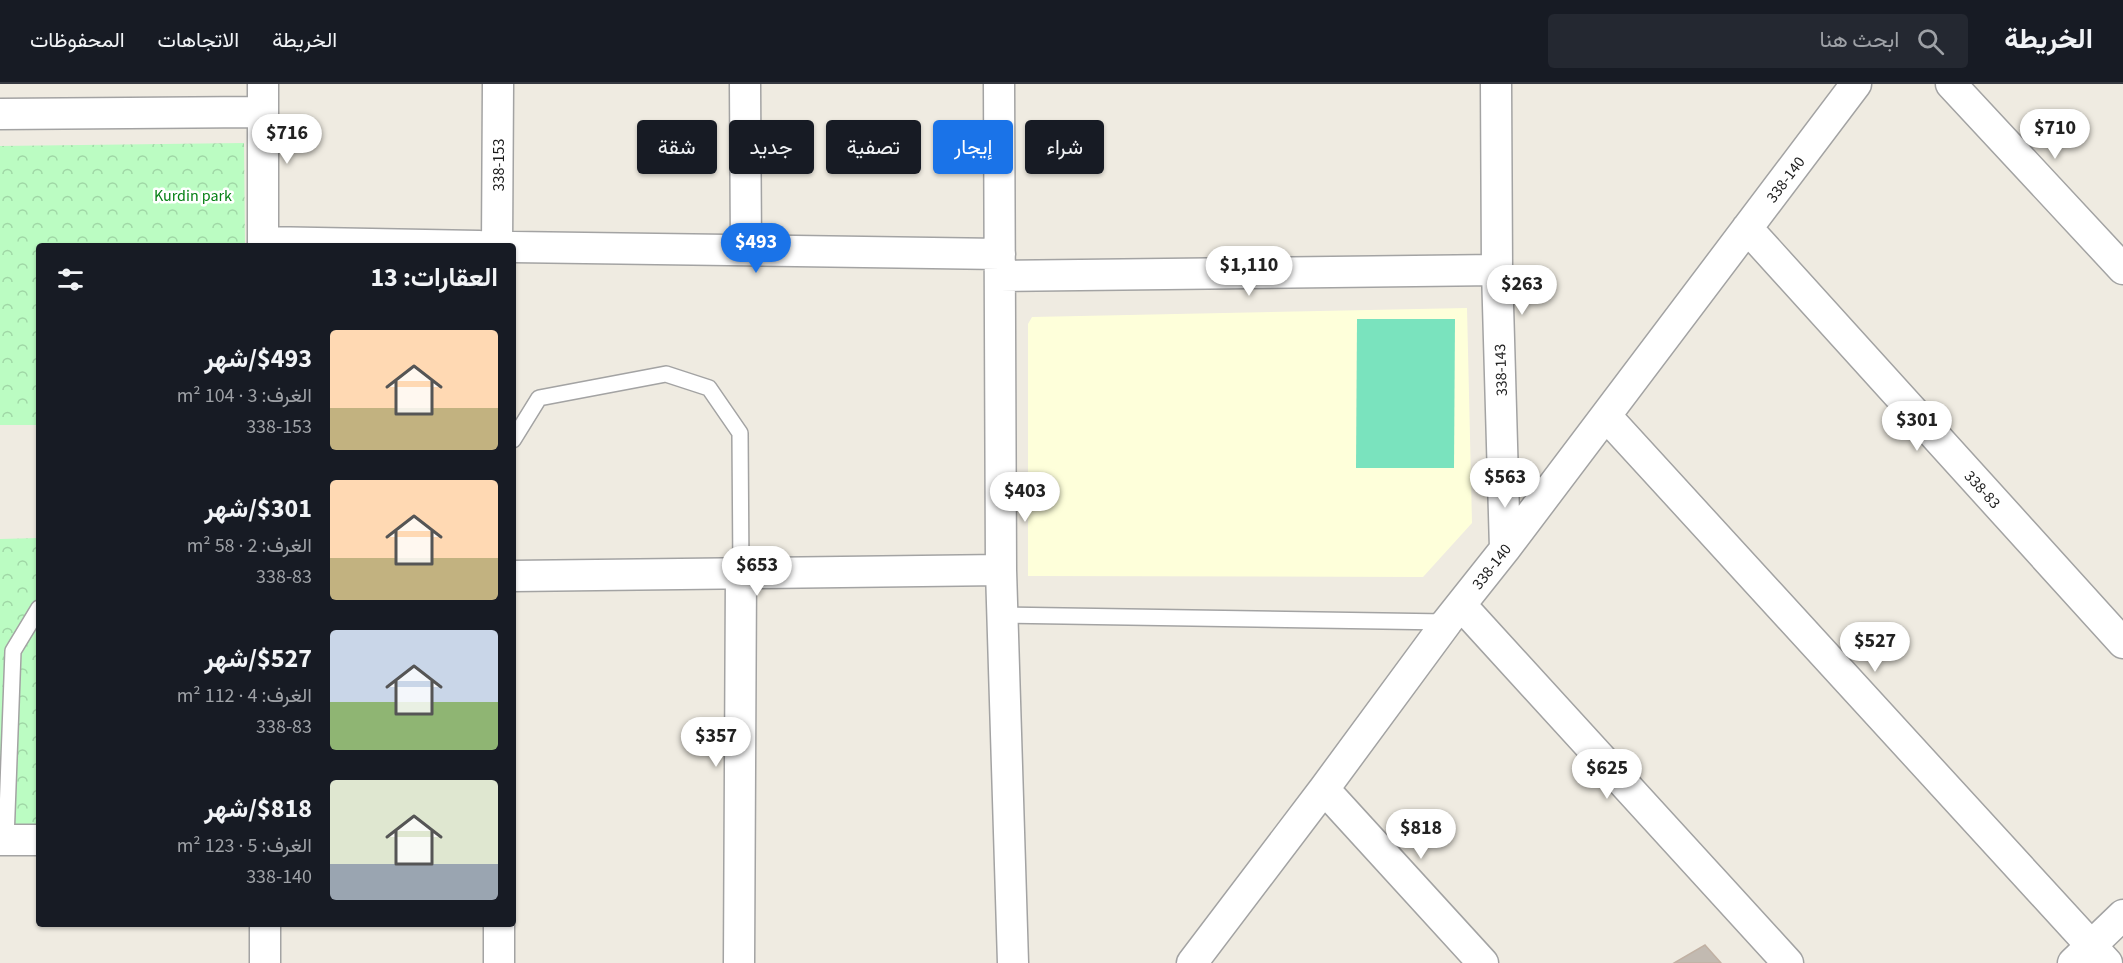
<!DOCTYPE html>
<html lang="ar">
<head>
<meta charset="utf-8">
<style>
  :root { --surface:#171b24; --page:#242831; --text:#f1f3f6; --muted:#9ea1a6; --line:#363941; --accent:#1a73e8 }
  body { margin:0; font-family:"Source Sans 3",Vazirmatn,sans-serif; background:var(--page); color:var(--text); direction:rtl; height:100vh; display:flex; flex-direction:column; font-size:22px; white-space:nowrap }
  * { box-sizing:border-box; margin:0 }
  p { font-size:20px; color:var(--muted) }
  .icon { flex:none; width:33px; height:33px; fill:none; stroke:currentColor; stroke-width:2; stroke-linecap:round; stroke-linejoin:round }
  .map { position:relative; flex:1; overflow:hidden; direction:ltr }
  .drawer { position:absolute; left:36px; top:159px; width:480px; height:684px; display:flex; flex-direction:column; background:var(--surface); border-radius:6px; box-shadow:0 2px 4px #0004; direction:rtl }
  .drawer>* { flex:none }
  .hud { position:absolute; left:534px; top:36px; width:570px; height:54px; direction:rtl; display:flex; gap:12px }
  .price { position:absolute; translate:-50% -51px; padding:0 14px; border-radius:21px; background:#fff; color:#222; font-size:20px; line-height:39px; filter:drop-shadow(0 2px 3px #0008) }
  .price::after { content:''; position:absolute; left:50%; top:36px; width:18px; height:14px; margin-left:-9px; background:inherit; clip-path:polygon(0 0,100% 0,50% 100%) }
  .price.current { background:var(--accent); color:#fff }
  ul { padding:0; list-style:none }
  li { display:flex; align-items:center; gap:18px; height:150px; padding:0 18px }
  li span { display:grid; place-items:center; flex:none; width:168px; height:120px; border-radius:6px; color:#555 }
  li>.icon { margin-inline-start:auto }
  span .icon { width:72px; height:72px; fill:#fffc; stroke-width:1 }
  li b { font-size:26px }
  h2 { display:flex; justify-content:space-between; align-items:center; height:72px; padding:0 18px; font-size:26px }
  .tag { padding:0 21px; border-radius:6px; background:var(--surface); box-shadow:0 2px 4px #0004; font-size:21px; line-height:54px }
  .tag.current { background:var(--accent); color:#fff }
  header { display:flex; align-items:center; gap:36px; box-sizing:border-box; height:84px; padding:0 30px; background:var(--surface); border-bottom:2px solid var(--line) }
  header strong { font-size:28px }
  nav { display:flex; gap:33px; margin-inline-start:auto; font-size:21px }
  .search { width:420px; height:54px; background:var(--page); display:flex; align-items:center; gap:15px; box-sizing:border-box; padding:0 21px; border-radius:6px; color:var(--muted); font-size:22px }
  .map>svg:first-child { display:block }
  .education { fill:#feffda }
  .park { fill:url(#park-crowns) }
  .pitch { fill:#7ae3be }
  .building { fill:#c2bab1; stroke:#c1b1a3; stroke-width:1.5 }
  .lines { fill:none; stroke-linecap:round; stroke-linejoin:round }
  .service-casing { stroke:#a3a3a3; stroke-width:18 }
  .minor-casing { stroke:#a3a3a3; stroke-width:33 }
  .service { stroke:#fff; stroke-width:15 }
  .minor { stroke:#fff; stroke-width:30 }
  .labels { text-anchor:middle; stroke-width:5; stroke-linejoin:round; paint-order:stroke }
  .street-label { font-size:16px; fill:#1c1c1c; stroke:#fff }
  .park-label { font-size:16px; fill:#058014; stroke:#fff }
</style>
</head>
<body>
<header>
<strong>الخريطة</strong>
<div class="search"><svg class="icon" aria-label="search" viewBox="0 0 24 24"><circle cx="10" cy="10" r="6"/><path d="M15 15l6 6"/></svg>ابحث هنا</div>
<nav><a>الخريطة</a><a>الاتجاهات</a><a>المحفوظات</a></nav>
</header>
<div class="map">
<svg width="2123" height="879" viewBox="0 0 2123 879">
  <defs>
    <pattern id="park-crowns" width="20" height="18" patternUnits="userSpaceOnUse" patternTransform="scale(1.5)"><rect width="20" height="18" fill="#bbfcc2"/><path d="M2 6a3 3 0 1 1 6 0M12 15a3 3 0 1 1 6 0" fill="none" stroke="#a0d7a6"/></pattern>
  </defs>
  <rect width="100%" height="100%" fill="#efebe1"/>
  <path class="education" d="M1467 224 1472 439 1423 493 1028 492V240L1032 233Z"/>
  <path class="park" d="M244 59 245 162H39V740H0V455L38 454 37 341H0V62Z"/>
  <path class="pitch" d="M1357 235H1455L1454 384H1356Z"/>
  <path class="building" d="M1705 861 1721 879H1674Z"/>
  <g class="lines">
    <defs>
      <path id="service" d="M513 356 539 314 666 290 709 304 740 349 741 489
        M1002 531 1447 538
        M6 756 13 567 39 524"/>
      <path id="minor" d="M263 0V162
        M745 0 746 166
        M999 0 1001 486 1013 879
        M1496 0 1497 186 1505 465
        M1951 0 2123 185
        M0 30 263 28
        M1747 144 2123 559
        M263 158 479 162
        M497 162 498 0
        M513 163 1000 170
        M1000 192 1497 186
        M1606 332 2107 879
        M513 492 1001 486
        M1461 521 1788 879
        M1324 705 1483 879
        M0 756H39
        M265 840V879
        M499 879V840
        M739 879 741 489
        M1192 879 1324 705 1447 538 1505 465 1856 0
        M2073 879 2123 831"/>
    </defs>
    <use href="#service" class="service-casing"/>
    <use href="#minor" class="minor-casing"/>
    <use href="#service" class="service"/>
    <use href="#minor" class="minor"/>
  </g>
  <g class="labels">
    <g class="street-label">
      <text transform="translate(498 81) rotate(-90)" y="6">338-153</text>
      <text transform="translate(1785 95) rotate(-53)" y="6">338-140</text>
      <text transform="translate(1500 286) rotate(-92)" y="6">338-143</text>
      <text transform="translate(1983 405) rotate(48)" y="6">338-83</text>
      <text transform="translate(1491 482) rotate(-52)" y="6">338-140</text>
    </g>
    <g class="park-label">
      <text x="193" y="117">Kurdin park</text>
    </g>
  </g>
</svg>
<b class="price" style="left:2055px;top:76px">$710</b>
<b class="price" style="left:287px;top:81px">$716</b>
<b class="price current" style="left:756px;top:190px">$493</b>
<b class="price" style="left:1249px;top:213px">$1,110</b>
<b class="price" style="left:1522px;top:232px">$263</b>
<b class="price" style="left:1917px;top:368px">$301</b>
<b class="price" style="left:1505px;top:425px">$563</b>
<b class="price" style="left:1025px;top:439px">$403</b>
<b class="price" style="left:757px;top:513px">$653</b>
<b class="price" style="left:1875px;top:589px">$527</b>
<b class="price" style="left:716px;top:684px">$357</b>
<b class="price" style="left:1607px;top:716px">$625</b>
<b class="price" style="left:1421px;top:776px">$818</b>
<div class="hud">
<a class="tag">شراء</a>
<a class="tag current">إيجار</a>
<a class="tag">تصفية</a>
<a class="tag">جديد</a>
<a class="tag">شقة</a>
</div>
<section class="drawer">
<h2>العقارات: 13<svg class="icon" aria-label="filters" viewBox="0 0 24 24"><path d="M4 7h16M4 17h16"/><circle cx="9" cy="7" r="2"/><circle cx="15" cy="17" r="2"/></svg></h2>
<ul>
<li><span style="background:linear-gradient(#ffd9b3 65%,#c2b280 0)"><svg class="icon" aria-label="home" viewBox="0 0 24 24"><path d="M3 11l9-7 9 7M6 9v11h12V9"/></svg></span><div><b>$493/شهر</b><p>الغرف: 3 · 104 m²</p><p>338-153</p></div></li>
<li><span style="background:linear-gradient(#ffd9b3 65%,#c2b280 0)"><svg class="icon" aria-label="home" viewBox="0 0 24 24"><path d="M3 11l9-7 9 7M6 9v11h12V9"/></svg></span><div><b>$301/شهر</b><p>الغرف: 2 · 58 m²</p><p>338-83</p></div></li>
<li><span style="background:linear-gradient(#c9d6e8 60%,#8fb573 0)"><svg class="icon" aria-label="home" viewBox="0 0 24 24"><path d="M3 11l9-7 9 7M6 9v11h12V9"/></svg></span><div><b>$527/شهر</b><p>الغرف: 4 · 112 m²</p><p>338-83</p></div></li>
<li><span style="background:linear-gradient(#dfe7d0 70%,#9aa5b1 0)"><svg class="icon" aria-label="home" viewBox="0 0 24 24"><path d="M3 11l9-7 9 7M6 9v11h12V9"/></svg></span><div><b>$818/شهر</b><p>الغرف: 5 · 123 m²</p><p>338-140</p></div></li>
</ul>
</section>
</div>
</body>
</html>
